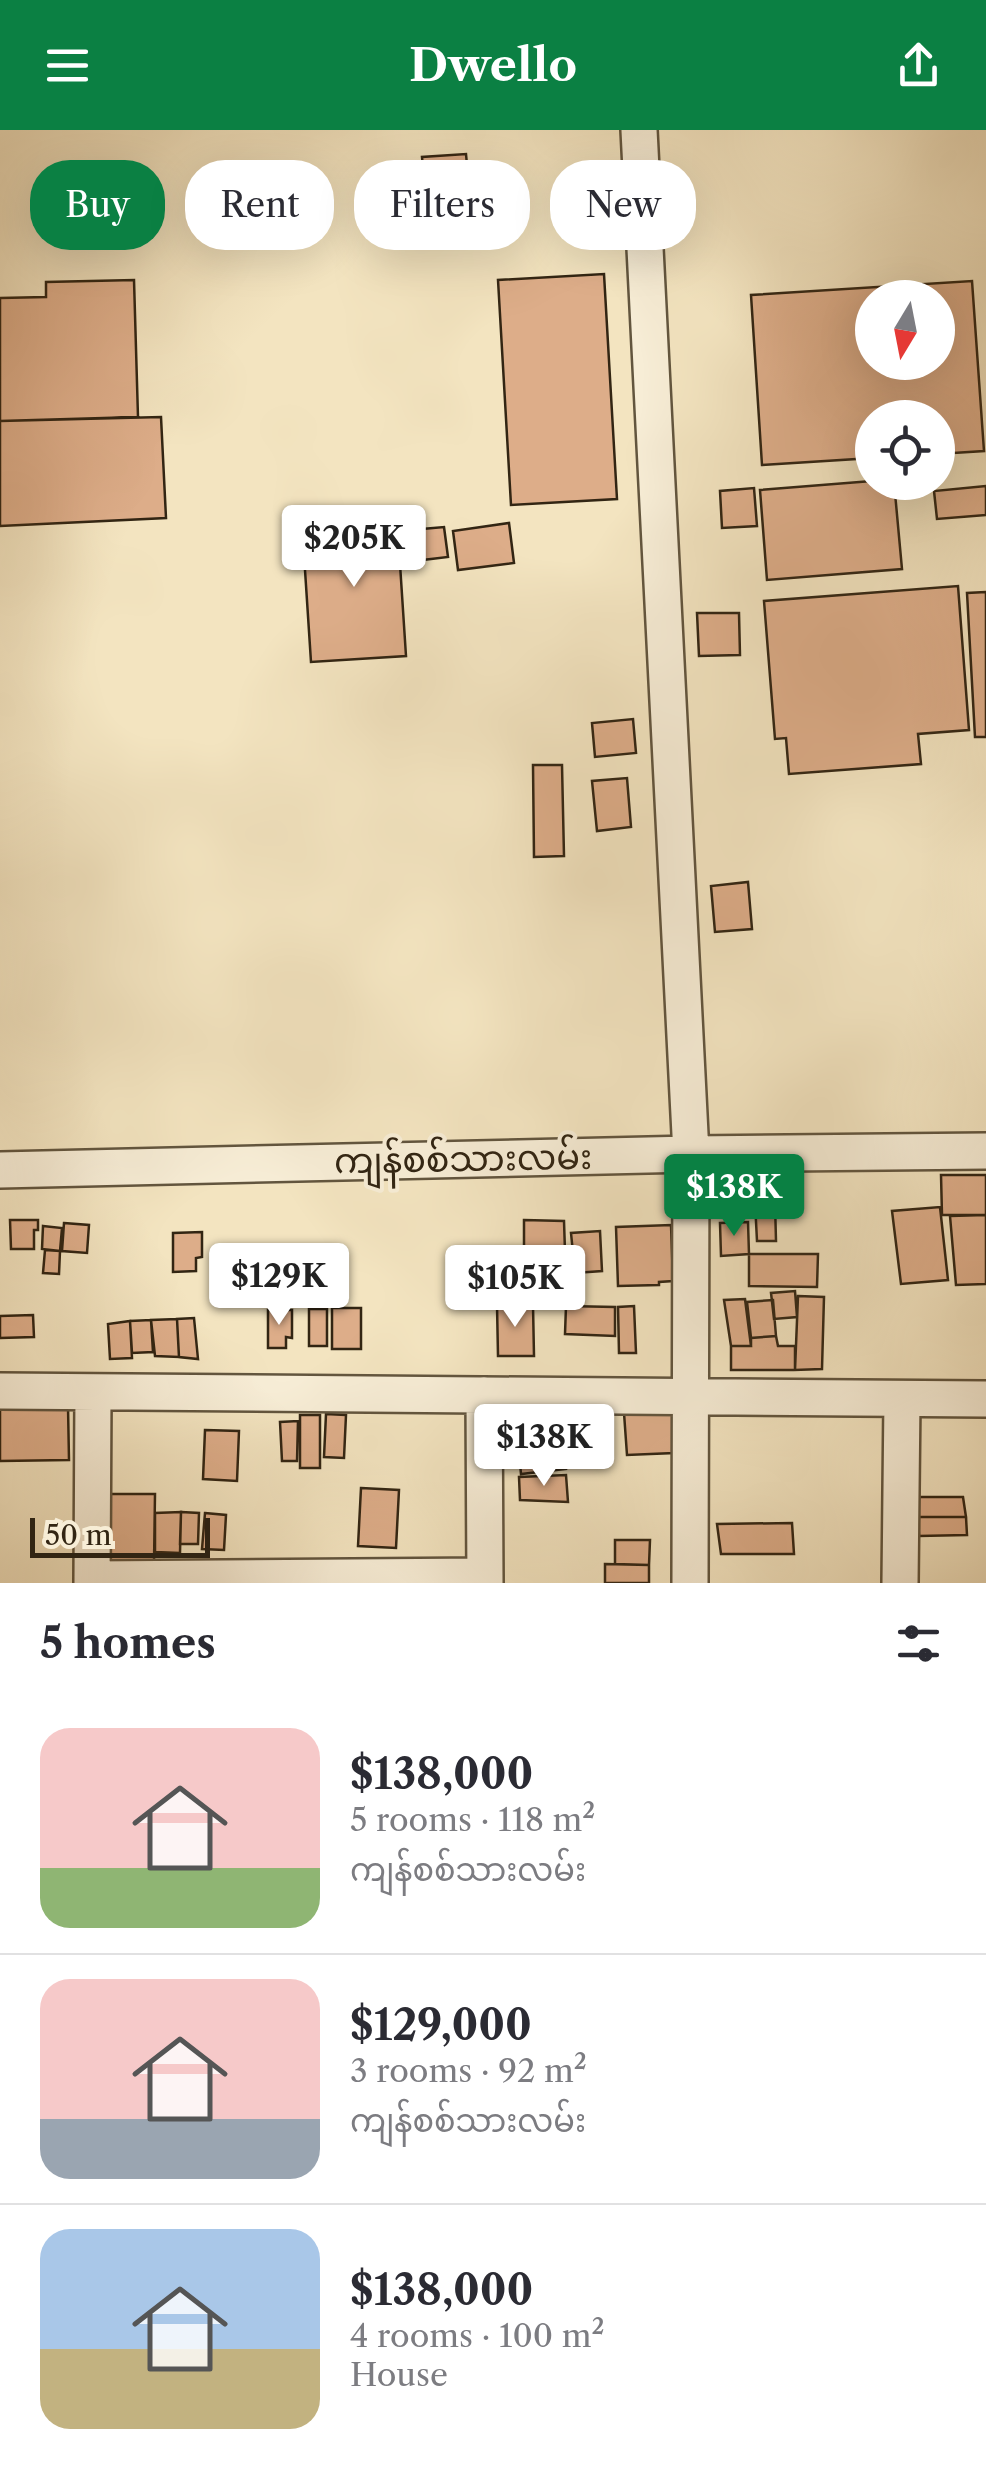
<!DOCTYPE html>
<html lang="en">
<head>
<meta charset="utf-8">
<style>
  :root { --surface:#fff; --page:#f2f2f3; --text:#2b2b33; --muted:#7c7c81; --line:#e1e1e2; --accent:#0b8043 }
  body { margin:0; font-family:"Libre Caslon Text","Noto Sans Myanmar",serif; background:var(--page); color:var(--text); height:100vh; display:flex; flex-direction:column; font-size:38px; white-space:nowrap }
  * { box-sizing:border-box; margin:0 }
  p { font-size:32px; color:var(--muted) }
  .icon { flex:none; width:55px; height:55px; fill:none; stroke:currentColor; stroke-width:2; stroke-linecap:round; stroke-linejoin:round }
  .map { position:relative; height:1453px; overflow:hidden }
  .drawer { display:flex; flex-direction:column; background:var(--surface); flex:1 }
  .drawer>* { flex:none }
  .top-card { position:absolute; left:30px; top:30px; width:928px; height:90px; display:flex; gap:20px }
  .needle { width:65px; rotate:190deg }
  .tools { position:absolute; left:855px; top:150px; display:grid; gap:20px }
  .tools a { display:grid; place-items:center; width:100px; height:100px; border-radius:50%; background:var(--surface); box-shadow:0 10px 40px #0002; font-size:50px }
  .scale { position:absolute; left:30px; bottom:25px; width:180px; box-sizing:border-box; padding-left:10px; border:5px solid #322513; border-top:0; font-size:28px; line-height:35px; white-space:nowrap; color:#322513; -webkit-text-stroke:8px #f7edd6; paint-order:stroke }
  .price { position:absolute; translate:-50% -85px; padding:0 22px; border-radius:10px; background:#fff; color:#222; font-size:32px; line-height:65px; filter:drop-shadow(0 2px 5px #0008) }
  .price::after { content:''; position:absolute; left:50%; top:60px; width:30px; height:22px; margin-left:-15px; background:inherit; clip-path:polygon(0 0,100% 0,50% 100%) }
  .price.active { background:var(--accent); color:#fff }
  ul { padding:0; list-style:none }
  li { display:flex; align-items:center; gap:30px; height:250px; padding:0 40px }
  li+li { border-top:2px solid var(--line) }
  li span { display:grid; place-items:center; flex:none; width:280px; height:200px; border-radius:30px; color:#555 }
  li>.icon { margin-inline-start:auto }
  span .icon { width:120px; height:120px; fill:#fffc; stroke-width:1 }
  li b { font-size:42px }
  h2 { display:flex; justify-content:space-between; align-items:center; height:120px; padding:0 40px; font-size:42px }
  .tag { padding:0 35px; border-radius:40px; background:var(--surface); box-shadow:0 10px 40px #0002; font-size:35px; line-height:90px }
  .tag.active { background:var(--accent); color:#fff }
  header { display:flex; justify-content:space-between; align-items:center; height:130px; padding:0 40px; background:var(--accent); color:#fff; font-size:45px; font-weight:700 }
  .map>svg:first-child { display:block }
  .building { fill:#ddad89; stroke:#322513; stroke-width:2.5; fill-rule:evenodd }
  .lines { fill:none; stroke-linecap:round; stroke-linejoin:round }
  .minor-casing { stroke:#62553e; stroke-width:40 }
  .minor { stroke:#f7edd6; stroke-width:35 }
  .labels { text-anchor:middle; stroke-width:8; stroke-linejoin:round; paint-order:stroke }
  .street-label { font-size:35px; fill:#322513; stroke:#f7edd6 }
</style>
</head>
<body>
<header><svg class="icon" aria-label="menu" viewBox="0 0 24 24"><path d="M4 6h16M4 12h16M4 18h16"/></svg>Dwello<svg class="icon" aria-label="share" viewBox="0 0 24 24"><path d="M12 15V3M7 8l5-5 5 5M5 13v7h14v-7"/></svg></header>
<div class="map">
<svg width="986" height="1453" viewBox="0 0 986 1453">
  <rect width="100%" height="100%" fill="#f3e4c0"/>
  <filter id="stains"><feTurbulence type="fractalNoise" baseFrequency=".002" numOctaves="4"/><feColorMatrix values="0 0 0 0 .2 0 0 0 0 .09 0 0 0 0 .02 0 0 0 .5 -.17"/></filter>
  <radialGradient id="worn" r=".72"><stop offset=".6" stop-color="#630" stop-opacity="0"/><stop offset="1" stop-color="#630" stop-opacity=".3"/></radialGradient>
  <path class="building" d="M466 24 471 79 427 83 422 27Z
    M604 144 617 369 511 375 498 150Z
    M134 150 138 287 0 291V168L46 167V152Z
    M972 151 984 321 938 324V288H872V328L762 335 751 165ZM872 168H938V232H872Z
    M161 287 166 388 0 396V291Z
    M872 351 894 352 902 439 767 450 760 360Z
    M986 356V385L937 389 934 361Z
    M754 358 757 396 722 398 720 361Z
    M397 388 406 526 311 532 302 394Z
    M509 393 514 433 458 440 453 401Z
    M444 397 448 427 414 431 411 400Z
    M958 456 969 600 918 604 921 634 789 644 786 608 775 609 764 471Z
    M986 462V607H975L967 463Z
    M697 483H739L740 525 699 526Z
    M633 589 636 623 595 627 592 593Z
    M533 635H562L564 726 534 727Z
    M627 648 631 697 597 701 592 651Z
    M748 752 752 799 715 802 711 756Z
    M941 1045H986V1085H942Z
    M755 1072H775L776 1111H757Z
    M940 1077 948 1150 901 1154 892 1081Z
    M986 1085V1154L956 1155 950 1086Z
    M10 1090H38V1100H34V1119H11Z
    M524 1090 564 1091 566 1152 524 1150Z
    M748 1092 749 1124 721 1126 720 1093Z
    M64 1093 89 1095 87 1123 62 1121Z
    M671 1095 673 1151 659 1152V1155L618 1156 616 1097Z
    M43 1096 62 1098 60 1121 42 1119Z
    M600 1101 602 1141 575 1143 571 1103Z
    M202 1102V1127L196 1128V1141L173 1142V1103Z
    M45 1120 60 1121 59 1144 43 1143Z
    M749 1124H818L817 1157 749 1156Z
    M795 1161 797 1187 774 1189 771 1163Z
    M798 1166 824 1167 822 1239 795 1240Z
    M745 1169 751 1216H731L724 1170Z
    M773 1170 776 1206 751 1208 747 1172Z
    M497 1175H533L534 1226H498Z
    M566 1176 615 1177V1206L565 1204Z
    M634 1176 636 1223H619L618 1177Z
    M332 1178H361V1219H332Z
    M309 1179H327V1216H309Z
    M268 1180H292V1208L286 1207V1218H268Z
    M33 1185 34 1207 0 1208V1186Z
    M194 1188 198 1229 179 1227 177 1189Z
    M177 1189 179 1227 155 1226 151 1190Z
    M151 1190 153 1222 132 1223 130 1191Z
    M130 1191 132 1228 110 1229 108 1194Z
    M776 1206 778 1216H795V1240H731V1216H751V1208Z
    M68 1276 69 1330 0 1331V1278Z
    M685 1281V1301H673L674 1323 627 1325 624 1283Z
    M326 1284 346 1285 344 1328 324 1327Z
    M300 1285H320V1338H300Z
    M298 1291 297 1331H282L280 1292Z
    M205 1300 239 1301 237 1351 203 1349Z
    M564 1317 566 1339 521 1344 519 1322Z
    M566 1345 568 1372 520 1370 519 1347Z
    M361 1358 399 1360 396 1418 358 1416Z
    M102 1364H155L154 1434H102Z
    M917 1367H963L966 1387H918Z
    M181 1382 180 1423 155 1422V1383Z
    M181 1382 199 1383 198 1414H180Z
    M205 1383 226 1385 224 1420 202 1419Z
    M918 1387H966L967 1405 919 1406Z
    M792 1393 794 1424H721L717 1394Z
    M615 1410H650L649 1435 615 1434Z
    M605 1434 649 1435V1453H605Z"/>
  <g class="lines">
    <defs>
      <path id="minor" d="M639 0 691 1024 690 1453
        M0 1040 691 1024 986 1021
        M0 1261 986 1269
        M484 1265 485 1453
        M92 1449 485 1446
        M92 1453 93 1262
        M900 1453 902 1269"/>
    </defs>
    <use href="#minor" class="minor-casing"/>
    <use href="#minor" class="minor"/>
  </g>
  <g class="labels">
    <g class="street-label">
      <text transform="translate(463 1029) rotate(-1)" y="12">ကျန်စစ်သားလမ်း</text>
    </g>
  </g>
  <rect width="100%" height="100%" filter="url(#stains)"/>
  <rect width="100%" height="100%" fill="url(#worn)"/>
</svg>
<div class="tools">
<a><svg class="needle" viewBox="-14 -14 28 28"><path d="M0-13l5 13h-10z" fill="#e53935"/><path d="M0 13l5-13h-10z" fill="#7c7c81"/></svg></a>
<a><svg class="icon" aria-label="locate" viewBox="0 0 24 24"><circle cx="12" cy="12" r="6"/><path d="M12 2v4M12 18v4M2 12h4M18 12h4"/></svg></a>
</div>
<div class="scale">50 m</div>
<b class="price" style="left:354px;top:460px">$205K</b>
<b class="price active" style="left:734px;top:1109px">$138K</b>
<b class="price" style="left:279px;top:1198px">$129K</b>
<b class="price" style="left:515px;top:1200px">$105K</b>
<b class="price" style="left:544px;top:1359px">$138K</b>
<div class="top-card">
<a class="tag active">Buy</a>
<a class="tag">Rent</a>
<a class="tag">Filters</a>
<a class="tag">New</a>
</div>
</div>
<section class="drawer">
<h2>5 homes<svg class="icon" aria-label="filters" viewBox="0 0 24 24"><path d="M4 7h16M4 17h16"/><circle cx="9" cy="7" r="2"/><circle cx="15" cy="17" r="2"/></svg></h2>
<ul>
<li><span style="background:linear-gradient(#f6c9c9 70%,#8fb573 0)"><svg class="icon" aria-label="home" viewBox="0 0 24 24"><path d="M3 11l9-7 9 7M6 9v11h12V9"/></svg></span><div><b>$138,000</b><p>5 rooms · 118 m²</p><p>ကျန်စစ်သားလမ်း</p></div></li>
<li><span style="background:linear-gradient(#f6c9c9 70%,#9aa5b1 0)"><svg class="icon" aria-label="home" viewBox="0 0 24 24"><path d="M3 11l9-7 9 7M6 9v11h12V9"/></svg></span><div><b>$129,000</b><p>3 rooms · 92 m²</p><p>ကျန်စစ်သားလမ်း</p></div></li>
<li><span style="background:linear-gradient(#a9c7e8 60%,#c2b280 0)"><svg class="icon" aria-label="home" viewBox="0 0 24 24"><path d="M3 11l9-7 9 7M6 9v11h12V9"/></svg></span><div><b>$138,000</b><p>4 rooms · 100 m²</p><p>House</p></div></li>
</ul>
</section>
</body>
</html>
